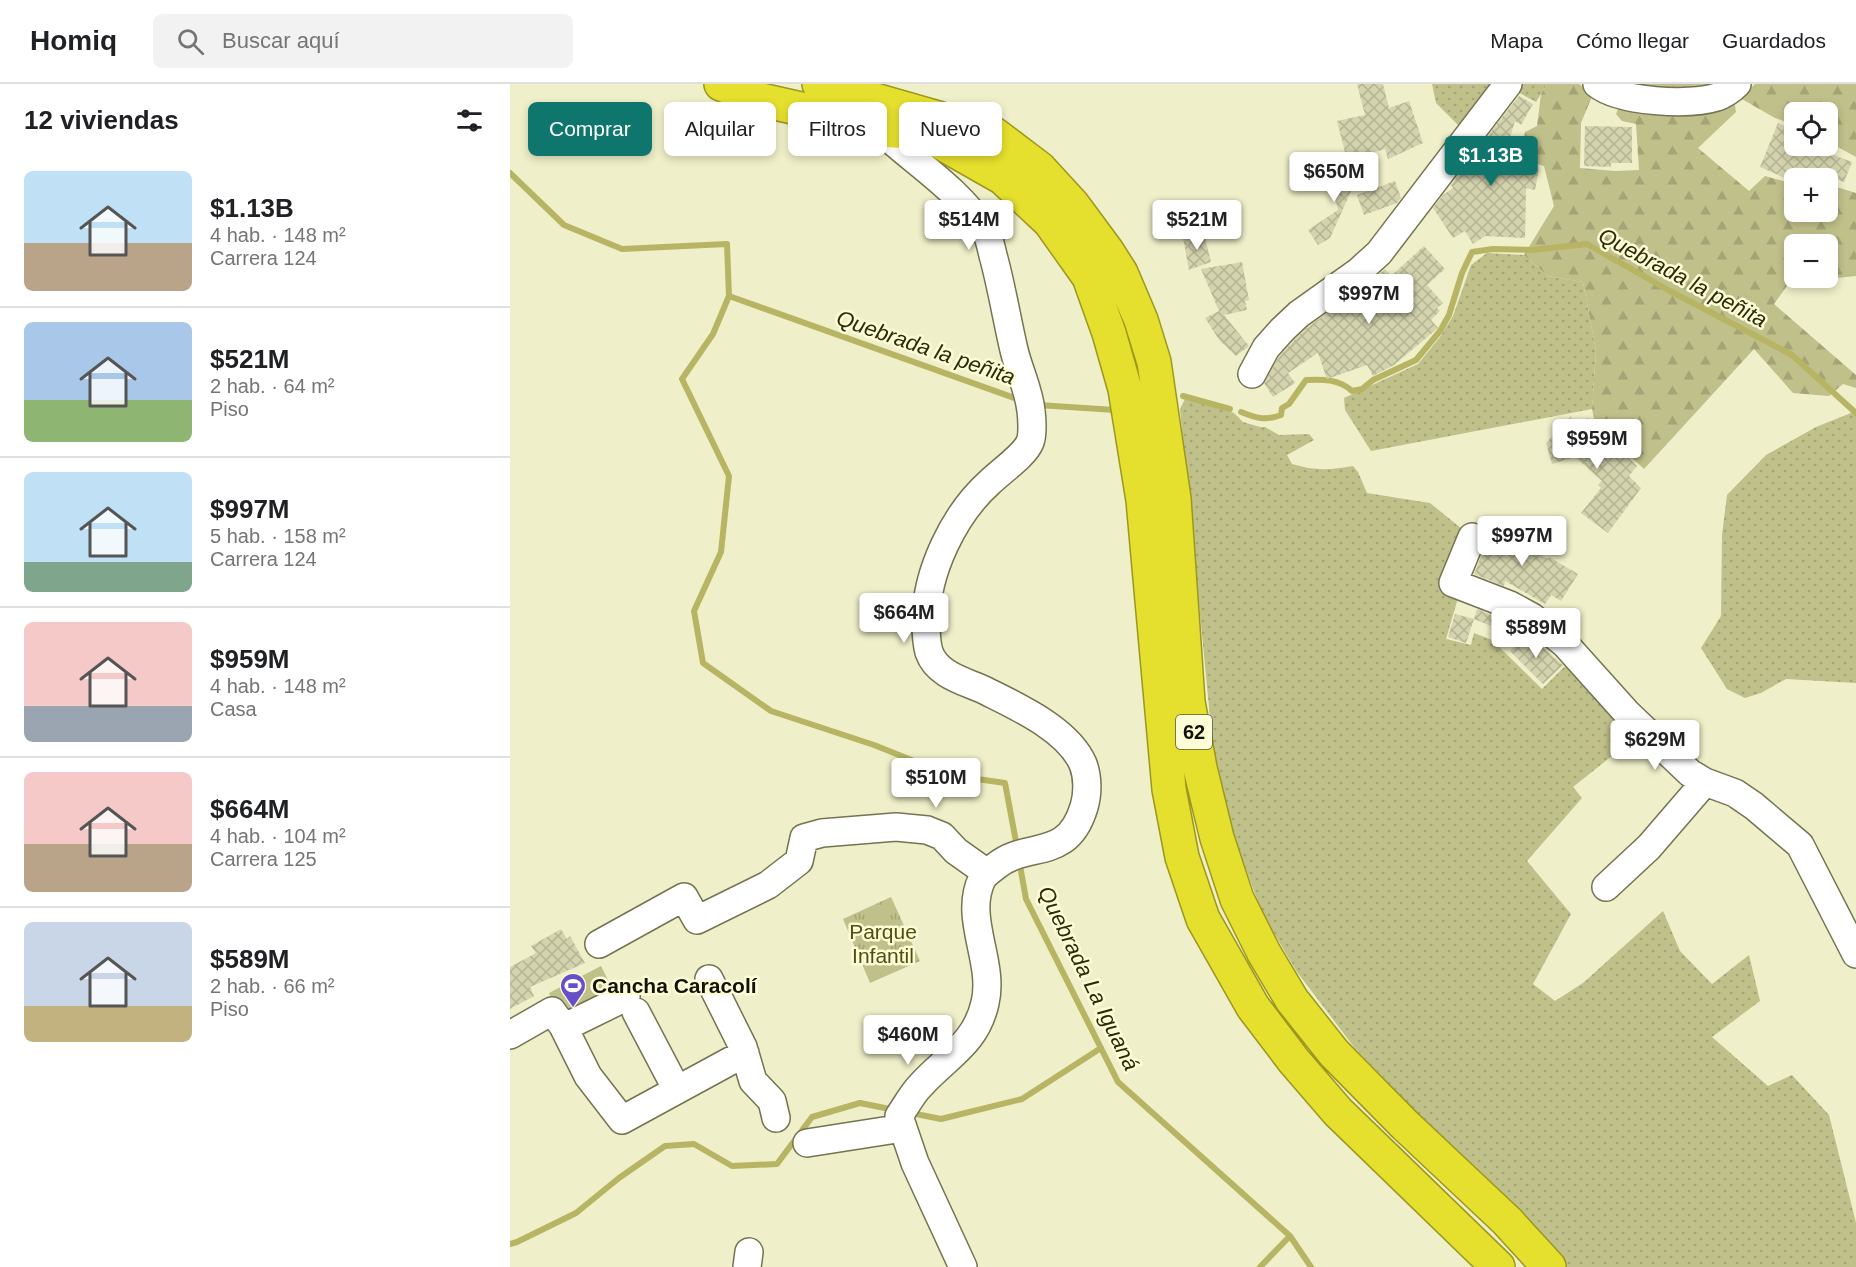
<!DOCTYPE html>
<html lang="es">
<head>
<meta charset="utf-8">
<style>
  :root { --surface:#fff; --page:#f2f2f2; --text:#202124; --muted:#757577; --line:#e0e0e0; --accent:#0f766e }
  body { margin:0; font-family:Helvetica,sans-serif; background:var(--page); color:var(--text); height:100vh; display:flex; flex-direction:column; font-size:22px; white-space:nowrap }
  * { box-sizing:border-box; margin:0 }
  p { font-size:20px; color:var(--muted) }
  .icon { flex:none; width:33px; height:33px; fill:none; stroke:currentColor; stroke-width:2; stroke-linecap:round; stroke-linejoin:round }
  .map { position:relative; flex:1; overflow:hidden }
  .details { display:flex; flex-direction:column; background:var(--surface); width:510px }
  .details>* { flex:none }
  .guide { position:absolute; left:18px; top:18px; width:570px; height:54px; display:flex; gap:12px }
  .tools { position:absolute; left:1274px; top:18px; display:grid; gap:12px }
  .tools a { display:grid; place-items:center; width:54px; height:54px; border-radius:9px; background:var(--surface); box-shadow:0 3px 9px #0003; font-size:30px }
  .price { position:absolute; translate:-50% -51px; padding:0 14px; border-radius:6px; background:#fff; color:#222; font-size:20px; line-height:39px; filter:drop-shadow(0 2px 3px #0008) }
  .price::after { content:''; position:absolute; left:50%; top:36px; width:18px; height:14px; margin-left:-9px; background:inherit; clip-path:polygon(0 0,100% 0,50% 100%) }
  .price.selected { background:var(--accent); color:#fff }
  ul { padding:0; list-style:none }
  li { display:flex; align-items:center; gap:18px; height:150px; padding:0 24px }
  li+li { border-top:2px solid var(--line) }
  li span { display:grid; place-items:center; flex:none; width:168px; height:120px; border-radius:9px; color:#555 }
  li>.icon { margin-inline-start:auto }
  span .icon { width:72px; height:72px; fill:#fffc; stroke-width:1 }
  li b { font-size:26px }
  h2 { display:flex; justify-content:space-between; align-items:center; height:72px; padding:0 24px; font-size:26px }
  .tag { padding:0 21px; border-radius:9px; background:var(--surface); box-shadow:0 3px 9px #0003; font-size:21px; line-height:54px }
  .tag.selected { background:var(--accent); color:#fff }
  header { display:flex; align-items:center; gap:36px; box-sizing:border-box; height:84px; padding:0 30px; background:var(--surface); border-bottom:2px solid var(--line) }
  header strong { font-size:28px }
  nav { display:flex; gap:33px; margin-inline-start:auto; font-size:21px }
  .search { width:420px; height:54px; background:var(--page); display:flex; align-items:center; gap:15px; box-sizing:border-box; padding:0 21px; border-radius:9px; color:var(--muted); font-size:22px }
  main { display:flex; flex:1; min-height:0 }
  .map>svg:first-child { display:block }
  .grass { fill:url(#grass-dots) }
  .forest { fill:url(#forest-firs); fill-rule:evenodd }
  .park { fill:url(#park-tufts) }
  .pitch { fill:#c0c08a }
  .lines { fill:none; stroke-linecap:round; stroke-linejoin:round }
  .stream { stroke:#b7b564; stroke-width:6 }
  .building { fill:url(#building-cross-hatch) }
  .minor-casing { stroke:#747352; stroke-width:30 }
  .highway-casing { stroke:#9b971f; stroke-width:36 }
  .minor { stroke:#fff; stroke-width:27 }
  .highway { stroke:#e5df2d; stroke-width:33 }
  .labels { text-anchor:middle; stroke-width:5; stroke-linejoin:round; paint-order:stroke }
  .shield { fill:#fcfcd6; stroke:#585844; stroke-width:1.5 }
  .shield-label { font-size:20px; font-weight:bold; fill:#121205 }
  .park-label { font-size:21px; fill:#504e10; stroke:#fcfcd6 }
  .poi-label { font-size:21px; font-weight:bold; fill:#121205; stroke:#fcfcd6; text-anchor:start }
  .water-label { font-size:22px; font-style:italic; fill:#2c2b06; stroke:#fcfcd6 }
</style>
</head>
<body>
<header>
<strong>Homiq</strong>
<div class="search"><svg class="icon" aria-label="search" viewBox="0 0 24 24"><circle cx="10" cy="10" r="6"/><path d="M15 15l6 6"/></svg>Buscar aquí</div>
<nav><a>Mapa</a><a>Cómo llegar</a><a>Guardados</a></nav>
</header>
<main>
<section class="details">
<h2>12 viviendas<svg class="icon" aria-label="filters" viewBox="0 0 24 24"><path d="M4 7h16M4 17h16"/><circle cx="9" cy="7" r="2"/><circle cx="15" cy="17" r="2"/></svg></h2>
<ul>
<li><span style="background:linear-gradient(#bfe0f5 60%,#b9a48a 0)"><svg class="icon" aria-label="home" viewBox="0 0 24 24"><path d="M3 11l9-7 9 7M6 9v11h12V9"/></svg></span><div><b>$1.13B</b><p>4 hab. · 148 m²</p><p>Carrera 124</p></div></li>
<li><span style="background:linear-gradient(#a9c7e8 65%,#8fb573 0)"><svg class="icon" aria-label="home" viewBox="0 0 24 24"><path d="M3 11l9-7 9 7M6 9v11h12V9"/></svg></span><div><b>$521M</b><p>2 hab. · 64 m²</p><p>Piso</p></div></li>
<li><span style="background:linear-gradient(#bfe0f5 75%,#7fa58c 0)"><svg class="icon" aria-label="home" viewBox="0 0 24 24"><path d="M3 11l9-7 9 7M6 9v11h12V9"/></svg></span><div><b>$997M</b><p>5 hab. · 158 m²</p><p>Carrera 124</p></div></li>
<li><span style="background:linear-gradient(#f6c9c9 70%,#9aa5b1 0)"><svg class="icon" aria-label="home" viewBox="0 0 24 24"><path d="M3 11l9-7 9 7M6 9v11h12V9"/></svg></span><div><b>$959M</b><p>4 hab. · 148 m²</p><p>Casa</p></div></li>
<li><span style="background:linear-gradient(#f6c9c9 60%,#b9a48a 0)"><svg class="icon" aria-label="home" viewBox="0 0 24 24"><path d="M3 11l9-7 9 7M6 9v11h12V9"/></svg></span><div><b>$664M</b><p>4 hab. · 104 m²</p><p>Carrera 125</p></div></li>
<li><span style="background:linear-gradient(#c9d6e8 70%,#c2b280 0)"><svg class="icon" aria-label="home" viewBox="0 0 24 24"><path d="M3 11l9-7 9 7M6 9v11h12V9"/></svg></span><div><b>$589M</b><p>2 hab. · 66 m²</p><p>Piso</p></div></li>
</ul>
</section>
<div class="map">
<svg width="1346" height="1183" viewBox="0 0 1346 1183">
  <defs>
    <pattern id="grass-dots" width="8" height="8" patternUnits="userSpaceOnUse" patternTransform="scale(1.5)"><rect width="8" height="8" fill="#c0c08a"/><path d="M2 2h.1M6 6h.1" fill="none" stroke="#a4a476" stroke-width="1.8" stroke-linecap="round"/></pattern>
    <pattern id="forest-firs" width="22" height="20" patternUnits="userSpaceOnUse" patternTransform="scale(1.5)"><rect width="22" height="20" fill="#c0c08a"/><path d="M5 1l3.5 6h-7zM16 11l3.5 6h-7z" fill="#a4a476"/></pattern>
    <pattern id="park-tufts" width="24" height="20" patternUnits="userSpaceOnUse" patternTransform="scale(1.5)"><rect width="24" height="20" fill="#c0c08a"/><path d="M3 7l-1-3M5 7V3M7 7l1-3M15 17l-1-3M17 17v-4M19 17l1-3" fill="none" stroke="#a4a476"/></pattern>
    <pattern id="building-cross-hatch" width="8" height="8" patternUnits="userSpaceOnUse" patternTransform="scale(1.5)"><rect width="8" height="8" fill="#d3d3ae"/><path d="M0 0l8 8M0 8l8-8" fill="none" stroke="#b4b494"/></pattern>
  </defs>
  <rect width="100%" height="100%" fill="#efefc9"/>
  <path class="grass" d="M922 0H989L952 45 926 19Z
    M1008 0H1037L1026 18 1004 6Z
    M977 169 1014 171 1038 192 1073 198 1086 267 1082 325 861 367 835 326 834 314 908 280 930 253 943 232 961 181Z
    M675 315 724 329 733 338 750 343H755L769 351 799 350 804 356 777 371 782 380C804 387 821 386 843 382L848 388 857 409 920 419 962 453 948 514 936 555 961 561 964 549 982 556 1032 605 1062 575 1128 651 1063 703 1072 714 1017 777 1061 830 1023 900 1045 917 1073 899 1153 827 1170 867 1202 900 1239 871 1250 917 1202 953 1258 1002 1282 991 1319 1031 1346 1139V1183H1057L844 963 787 888 752 829 724 752 704 674 670 325Z
    M1346 327V599L1276 595 1251 609 1235 614 1217 605 1191 564 1211 532 1212 451 1217 411 1256 371 1306 343Z"/>
  <path class="forest" d="M1037 0H1069L1083 10 1071 39 1070 84 1105 87 1129 86 1126 40 1112 37 1106 30 1109 23 1224 16 1226 28 1188 64 1239 107 1255 92 1284 100V128H1317V100L1346 109V192L1279 199 1264 220 1346 291V304L1333 300 1319 312 1283 309 1244 265 1134 385 1095 349 1087 350 1082 325 1086 267 1073 198 1038 192 1014 171 1044 122 1034 82 1011 75 1015 48 1027 42 1031 10ZM1284 160H1317V194H1284Z
    M1107 0H1213L1154 9Z
    M1245 0H1346V73L1317 57V28H1284V41L1265 34 1230 14Z"/>
  <path class="park" d="M381 813 410 877 360 899 333 835Z"/>
  <path class="pitch" d="M91 882 105 910 54 941 39 909Z"/>
  <g class="lines">
    <path class="stream" d="M0 89 54 141 112 165 217 160 219 212 203 250 172 295 219 392 211 468 184 527 193 579 261 627 364 661 439 691 495 699 507 763
      M219 212 513 317
      M673 312 720 325
      M528 321 605 326
      M731 328C746 334 755 337 771 331L772 324 779 320 796 296C812 295 829 295 842 307L852 305 863 296 906 276 930 247 939 231 952 189 962 168 983 165 1022 166 1077 160 1160 207 1282 271 1346 329
      M509 776 516 815 608 998 780 1152 801 1183
      M401 1029 431 1035 512 1015 591 964
      M0 1160 7 1158 66 1129 109 1094 155 1062 184 1060 222 1082 267 1080 302 1033 350 1019 385 1026
      M750 1183 780 1152"/>
  </g>
  <path class="building" d="M847 0H873L879 24 899 17 913 59 878 75 875 65 837 76 827 37 855 31Z
    M1009 12 1023 20 1011 41 1005 37 995 70 1029 85 1025 106 1016 104 1015 154 975 152 963 160 955 147 943 154 923 124 933 111 943 104 941 101 972 60 975 62 979 50Z
    M1268 39 1284 46V62H1300L1342 78 1334 98 1299 84 1297 89 1284 83V98L1250 83Z
    M1075 42 1122 43V79H1101V83L1074 82Z
    M837 79 842 105 820 154 808 161 798 146 828 126 820 93V84Z
    M885 97 891 114 887 119 854 131 847 111Z
    M694 150 701 178 679 186 673 154Z
    M914 162 935 185 917 201 933 219 927 224 930 227 921 236 928 244 884 281 863 292 857 281 817 295 808 269 778 289 785 299 763 313 754 299 769 273 783 257 799 242 857 201 875 185 881 192Z
    M732 178 739 216 735 217 737 226 714 231 739 262 726 272 710 257 695 234 709 227 691 185Z
    M1061 332 1063 339 1078 334 1086 354 1096 353 1127 382 1119 392 1131 404 1098 449 1071 429 1091 404 1088 401 1092 397 1065 373 1042 380 1036 359Z
    M972 436 990 444 989 447 1038 475 1039 473 1068 490 1051 517 1041 511 1035 520 995 497 994 502 964 490 977 458V450L975 444 970 440Z
    M967 525 984 532 981 542 964 535Z
    M945 530 964 535 956 559 938 553Z
    M1017 550 1053 581 1033 600 1000 567Z
    M51 845 57 855 60 852 75 879 20 903 24 912 0 925V883L26 869 21 862Z"/>
  <g class="lines">
    <defs>
      <path id="minor" d="M1087 0C1110 18 1179 22 1207 13 1215 10 1221 6 1227 0
        M373 38 370 46C405 79 447 104 474 145 480 153 481 165 484 175 492 205 497 236 504 266 509 287 519 306 521 327 522 334 523 351 520 358 515 371 490 388 480 398 444 430 416 488 416 537 416 547 416 558 419 568 427 591 454 597 474 606 506 622 558 645 573 680 578 693 578 710 574 723 557 779 518 756 486 782 481 786 475 790 472 795 453 834 485 878 475 919 466 960 436 973 411 1001 402 1010 396 1022 389 1032L405 1079 453 1183
        M742 290 756 264 772 246 789 230 848 188 869 169 998 0
        M962 453 943 499 1000 521 1022 533 1055 560 1117 629 1180 689 1195 698 1225 709 1244 722 1290 761 1346 870
        M1096 803 1139 763 1195 698
        M89 860 174 813 187 836 258 801 289 777 294 754 312 749 386 743 417 746 432 752 446 767 477 789
        M199 895 233 963 243 997 262 1017 266 1034
        M126 928 167 1006 235 969
        M53 942 78 992 112 1036 167 1006
        M0 951 42 927 53 942H57L116 913
        M297 1059 393 1044
        M237 1183 239 1168"/>
      <path id="highway" d="M211 0 251 16 314 30 351 42 370 46 414 49 493 94 540 138 579 193 599 249 615 305 633 416 659 705 672 773 693 835 743 923 784 977 828 1028 988 1183
        M309 0 484 50 529 84 563 121 597 167 611 189 631 236 644 278 664 415 678 618 690 684 707 754 727 815 754 869 782 916 824 969 895 1041 997 1137 1039 1183"/>
    </defs>
    <use href="#minor" class="minor-casing"/>
    <use href="#highway" class="highway-casing"/>
    <use href="#minor" class="minor"/>
    <use href="#highway" class="highway"/>
  </g>
  <defs>
    <symbol id="stadium-pin" viewBox="-11 -11 22 30"><path d="M0 17L-7.5 6A9.5 9.5 0 1 1 7.5 6Z" fill="#674fc8" stroke="#fcfcd6"/><path d="M0-5a6.5 5 0 1 0 0 10a6.5 5 0 1 0 0-10ZM-3.5-1.8h7v3.6h-7Z" fill="#fff"/></symbol>
  </defs>
  <g fill-rule="evenodd">
    <use href="#stadium-pin" x="48" y="887" width="30" height="40"/>
  </g>
  <g class="labels">
    <rect class="shield" x="666" y="631" width="36" height="34" rx="4.5"/>
    <g class="shield-label">
      <text x="684" y="655">62</text>
    </g>
    <g class="park-label">
      <text x="373" y="855">Parque<tspan x="373" dy="24">Infantil</tspan></text>
    </g>
    <g class="poi-label">
      <text x="82" y="909">Cancha Caracolí</text>
    </g>
    <g class="water-label">
      <text transform="translate(1173 193) rotate(28)" y="8">Quebrada la peñita</text>
      <text transform="translate(416 263) rotate(19)" y="8">Quebrada la peñita</text>
      <text transform="translate(579 894) rotate(64)" y="8">Quebrada La Iguaná</text>
    </g>
  </g>
</svg>
<div class="tools">
<a><svg class="icon" aria-label="locate" viewBox="0 0 24 24"><circle cx="12" cy="12" r="6"/><path d="M12 2v4M12 18v4M2 12h4M18 12h4"/></svg></a>
<a>+</a>
<a>−</a>
</div>
<b class="price selected" style="left:981px;top:103px">$1.13B</b>
<b class="price" style="left:824px;top:119px">$650M</b>
<b class="price" style="left:459px;top:167px">$514M</b>
<b class="price" style="left:687px;top:167px">$521M</b>
<b class="price" style="left:859px;top:241px">$997M</b>
<b class="price" style="left:1087px;top:386px">$959M</b>
<b class="price" style="left:1012px;top:483px">$997M</b>
<b class="price" style="left:394px;top:560px">$664M</b>
<b class="price" style="left:1026px;top:575px">$589M</b>
<b class="price" style="left:1145px;top:687px">$629M</b>
<b class="price" style="left:426px;top:725px">$510M</b>
<b class="price" style="left:398px;top:982px">$460M</b>
<div class="guide">
<a class="tag selected">Comprar</a>
<a class="tag">Alquilar</a>
<a class="tag">Filtros</a>
<a class="tag">Nuevo</a>
</div>
</div>
</main>
</body>
</html>
